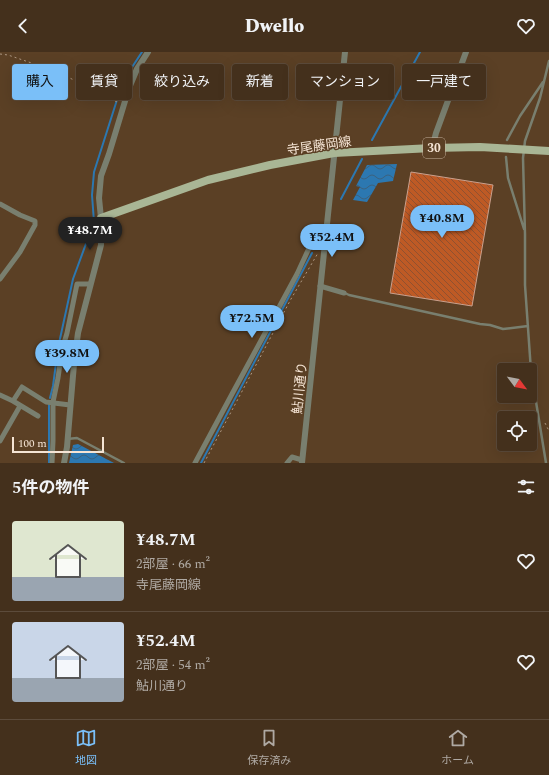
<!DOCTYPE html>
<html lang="ja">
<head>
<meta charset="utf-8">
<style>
  :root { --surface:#44301c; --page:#4e3c29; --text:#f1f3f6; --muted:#afa9a3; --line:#5c4b3b; --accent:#7abff8 }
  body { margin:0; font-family:Spectral,"Noto Sans JP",serif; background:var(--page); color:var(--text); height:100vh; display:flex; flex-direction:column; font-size:15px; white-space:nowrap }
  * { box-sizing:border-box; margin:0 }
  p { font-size:13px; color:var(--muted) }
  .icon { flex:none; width:22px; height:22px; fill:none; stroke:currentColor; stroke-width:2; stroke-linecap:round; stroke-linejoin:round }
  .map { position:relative; height:411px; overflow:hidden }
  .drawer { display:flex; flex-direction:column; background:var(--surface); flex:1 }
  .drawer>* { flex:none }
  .hud { position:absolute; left:12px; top:12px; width:525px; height:36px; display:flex; gap:8px }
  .needle { width:26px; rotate:122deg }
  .controls { position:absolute; left:497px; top:311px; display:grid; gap:8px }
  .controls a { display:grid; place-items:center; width:40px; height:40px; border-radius:4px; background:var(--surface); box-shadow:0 4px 16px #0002,0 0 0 1px var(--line); font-size:20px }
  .scale { position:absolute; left:12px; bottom:10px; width:92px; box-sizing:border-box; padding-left:4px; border:2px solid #f5e4d4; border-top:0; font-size:11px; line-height:14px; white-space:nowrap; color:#f5e4d4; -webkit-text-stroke:3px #5b4025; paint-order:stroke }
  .price { position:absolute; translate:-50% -34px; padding:0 9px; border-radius:14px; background:var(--accent); color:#111; font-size:13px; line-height:26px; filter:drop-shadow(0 1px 2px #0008) }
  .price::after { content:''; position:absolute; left:50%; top:24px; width:12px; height:9px; margin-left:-6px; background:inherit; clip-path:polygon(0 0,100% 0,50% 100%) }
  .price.current { background:#222; color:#fff }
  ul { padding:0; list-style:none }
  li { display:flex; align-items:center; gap:12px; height:100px; padding:0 12px }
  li+li { border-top:1px solid var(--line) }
  li span { display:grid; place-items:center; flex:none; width:112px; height:80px; border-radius:4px; color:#555 }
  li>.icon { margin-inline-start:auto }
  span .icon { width:48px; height:48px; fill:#fffc; stroke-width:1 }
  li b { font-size:17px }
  h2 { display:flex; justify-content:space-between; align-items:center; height:48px; padding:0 12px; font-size:17px }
  .pill { padding:0 14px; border-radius:4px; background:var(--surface); box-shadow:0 4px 16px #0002,0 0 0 1px var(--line); font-size:14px; line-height:36px }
  .pill.current { background:var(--accent); color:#111 }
  header { display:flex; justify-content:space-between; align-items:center; height:52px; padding:0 12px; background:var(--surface); font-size:18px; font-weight:800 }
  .tabs { display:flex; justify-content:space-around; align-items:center; height:56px; border-top:1px solid var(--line); background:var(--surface); font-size:11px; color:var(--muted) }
  .tabs a { display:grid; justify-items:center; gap:2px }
  .tabs .current { color:var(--accent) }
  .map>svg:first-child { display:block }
  .water { fill:url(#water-waves) }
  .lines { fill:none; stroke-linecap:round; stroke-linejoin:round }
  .stream { stroke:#2c78b1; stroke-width:2 }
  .building { fill:url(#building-back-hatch); stroke:#c9a08d }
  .path { stroke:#ae9883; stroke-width:1; stroke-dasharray:2 3; stroke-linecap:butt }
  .service { stroke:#797f6f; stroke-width:2.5 }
  .minor { stroke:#797f6f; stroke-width:5 }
  .tertiary { stroke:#797f6f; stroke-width:6 }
  .primary { stroke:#a9b695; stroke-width:8 }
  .labels { text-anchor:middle; stroke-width:3; stroke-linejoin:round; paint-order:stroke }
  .shield { fill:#5b4025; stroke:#c7b3a0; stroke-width:1 }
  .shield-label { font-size:12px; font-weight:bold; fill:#f5e4d4 }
  .street-label { font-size:13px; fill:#f5e4d4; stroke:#5b4025 }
</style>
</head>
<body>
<header><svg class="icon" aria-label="back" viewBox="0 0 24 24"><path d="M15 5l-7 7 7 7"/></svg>Dwello<svg class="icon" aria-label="heart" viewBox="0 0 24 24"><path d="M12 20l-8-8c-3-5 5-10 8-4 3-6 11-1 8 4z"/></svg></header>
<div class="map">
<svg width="549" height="411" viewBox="0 0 549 411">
  <defs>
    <pattern id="water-waves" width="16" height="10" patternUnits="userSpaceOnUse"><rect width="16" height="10" fill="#2c78b1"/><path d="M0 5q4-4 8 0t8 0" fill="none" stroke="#3a617e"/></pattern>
    <pattern id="building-back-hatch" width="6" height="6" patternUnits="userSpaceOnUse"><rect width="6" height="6" fill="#be5a25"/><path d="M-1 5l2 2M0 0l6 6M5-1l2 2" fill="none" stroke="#905130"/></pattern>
  </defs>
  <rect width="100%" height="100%" fill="#5b4025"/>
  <path class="water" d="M397 112 393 129 378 131 367 150 353 148 360 135 356 134 367 113Z
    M78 392 114 411H69L73 393Z"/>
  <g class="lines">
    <path class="stream" d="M372 88 420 0
      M341 147 362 107
      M50 346 53 334 58 296 73 227 94 170 92 143 94 120 123 29 142 0
      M49 411V352
      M201 411 312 201"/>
  </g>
  <path class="building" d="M411 120 493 133 472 254 390 241Z"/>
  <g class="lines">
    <path class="path" d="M0 2 8 3 58 20 117 50
      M545 371 549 379
      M204 411 291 247 318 201"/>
    <path class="service" d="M507 88 520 64 543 30
      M506 105 508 126 524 177
      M345 241 349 243 480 272 490 273 503 277 528 274
      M67 387 77 386 124 411
      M546 411 531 319 525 233V182L523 106 525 89 540 46 549 9"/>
    <path class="minor" d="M0 152 20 163 35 169V173L20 200 0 227
      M320 234 344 241
      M0 343 13 349 38 364
      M13 349 22 335 46 350 70 353
      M0 389 20 354
      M52 411 53 389V350L58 326 62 298 67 281 77 232H90
      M195 411 232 342 297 222 310 194 314 188H325
      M287 411 292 405 302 408"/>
    <path class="tertiary" d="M432 96 436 81 466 0
      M64 411 67 395 74 312 78 281 101 193V166L99 146 101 124 109 102 129 36 137 17 148 0
      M302 411 345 0"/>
    <path class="primary" d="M101 166 208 128 270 113 334 101 432 96 480 95 549 99"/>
  </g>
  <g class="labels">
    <rect class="shield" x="423" y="86" width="22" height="20" rx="3"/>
    <g class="shield-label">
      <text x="434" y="100">30</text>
    </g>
    <g class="street-label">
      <text transform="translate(319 93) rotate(-8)" y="5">寺尾藤岡線</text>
      <text transform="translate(299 336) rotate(-84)" y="5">鮎川通り</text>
    </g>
  </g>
</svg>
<div class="controls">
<a><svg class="needle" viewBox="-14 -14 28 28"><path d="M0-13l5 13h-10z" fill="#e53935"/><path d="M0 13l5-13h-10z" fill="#afa9a3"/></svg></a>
<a><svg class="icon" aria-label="locate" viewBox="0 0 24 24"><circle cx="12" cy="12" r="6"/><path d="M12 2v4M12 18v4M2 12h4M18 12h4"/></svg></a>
</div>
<div class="scale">100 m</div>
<b class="price" style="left:442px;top:187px">¥40.8M</b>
<b class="price current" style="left:90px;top:199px">¥48.7M</b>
<b class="price" style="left:332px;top:206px">¥52.4M</b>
<b class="price" style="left:252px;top:287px">¥72.5M</b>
<b class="price" style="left:67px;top:322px">¥39.8M</b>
<div class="hud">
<a class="pill current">購入</a>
<a class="pill">賃貸</a>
<a class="pill">絞り込み</a>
<a class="pill">新着</a>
<a class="pill">マンション</a>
<a class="pill">一戸建て</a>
</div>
</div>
<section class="drawer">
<h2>5件の物件<svg class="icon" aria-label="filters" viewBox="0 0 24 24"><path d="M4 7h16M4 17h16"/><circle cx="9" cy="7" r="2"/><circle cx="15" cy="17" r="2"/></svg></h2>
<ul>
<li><span style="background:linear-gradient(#dfe7d0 70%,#9aa5b1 0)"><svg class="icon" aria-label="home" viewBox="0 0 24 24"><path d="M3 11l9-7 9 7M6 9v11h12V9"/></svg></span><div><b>¥48.7M</b><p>2部屋 · 66 m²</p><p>寺尾藤岡線</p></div><svg class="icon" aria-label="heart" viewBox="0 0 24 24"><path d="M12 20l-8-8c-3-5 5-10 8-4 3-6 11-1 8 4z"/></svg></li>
<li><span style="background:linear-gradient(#c9d6e8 70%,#9aa5b1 0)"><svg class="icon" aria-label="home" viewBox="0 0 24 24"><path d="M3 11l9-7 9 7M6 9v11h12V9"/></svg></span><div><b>¥52.4M</b><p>2部屋 · 54 m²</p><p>鮎川通り</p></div><svg class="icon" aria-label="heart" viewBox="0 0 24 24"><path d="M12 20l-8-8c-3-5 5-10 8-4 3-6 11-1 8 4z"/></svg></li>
</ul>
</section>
<nav class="tabs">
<a class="current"><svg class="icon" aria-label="map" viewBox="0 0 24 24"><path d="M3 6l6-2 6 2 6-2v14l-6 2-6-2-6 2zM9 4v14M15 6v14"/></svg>地図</a>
<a><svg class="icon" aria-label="saved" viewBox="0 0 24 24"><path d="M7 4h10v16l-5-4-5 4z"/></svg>保存済み</a>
<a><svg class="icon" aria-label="home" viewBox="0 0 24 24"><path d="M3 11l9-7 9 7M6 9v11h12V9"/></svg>ホーム</a>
</nav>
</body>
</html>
